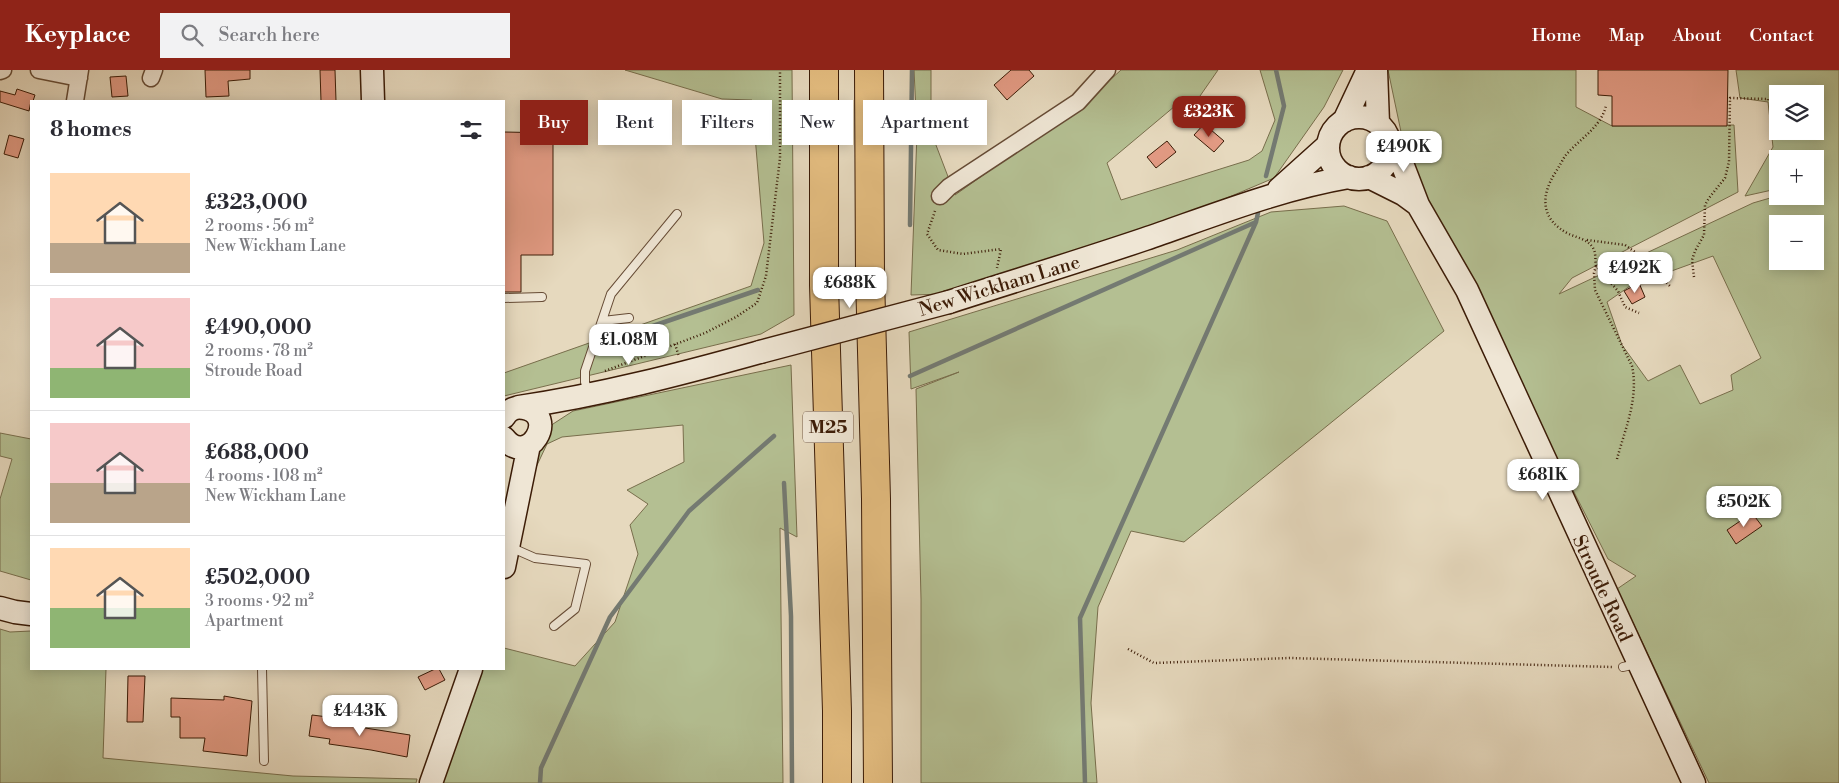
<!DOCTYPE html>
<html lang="en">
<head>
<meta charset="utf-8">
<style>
  :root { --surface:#fff; --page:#f2f2f3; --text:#2b2b33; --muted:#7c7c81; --line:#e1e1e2; --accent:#8f2418 }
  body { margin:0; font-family:"Libre Bodoni",serif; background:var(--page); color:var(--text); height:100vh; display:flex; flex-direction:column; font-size:19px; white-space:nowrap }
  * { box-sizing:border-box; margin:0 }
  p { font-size:16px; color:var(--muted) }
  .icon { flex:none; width:28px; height:28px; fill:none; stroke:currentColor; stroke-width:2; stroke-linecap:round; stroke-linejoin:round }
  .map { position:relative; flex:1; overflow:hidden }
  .side { position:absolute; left:30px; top:30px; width:475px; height:570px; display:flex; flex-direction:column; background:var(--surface); border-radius:0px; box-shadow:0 2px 12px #0003 }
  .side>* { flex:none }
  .hud { position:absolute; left:520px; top:30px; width:475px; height:45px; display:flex; gap:10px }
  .tools { position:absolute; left:1769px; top:15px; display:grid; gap:10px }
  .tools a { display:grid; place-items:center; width:55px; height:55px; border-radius:0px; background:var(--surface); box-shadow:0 2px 12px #0003; font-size:25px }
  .price { position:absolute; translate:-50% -42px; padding:0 11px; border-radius:10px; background:#fff; color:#222; font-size:16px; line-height:32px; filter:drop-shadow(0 1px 2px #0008) }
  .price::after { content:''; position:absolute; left:50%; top:30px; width:15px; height:11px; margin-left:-8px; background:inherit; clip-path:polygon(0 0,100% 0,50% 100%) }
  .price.on { background:var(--accent); color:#fff }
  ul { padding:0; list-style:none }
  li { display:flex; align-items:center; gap:15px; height:125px; padding:0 20px }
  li+li { border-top:1px solid var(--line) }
  li span { display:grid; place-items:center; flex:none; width:140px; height:100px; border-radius:0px; color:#555 }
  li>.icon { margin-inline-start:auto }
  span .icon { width:60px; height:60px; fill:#fffc; stroke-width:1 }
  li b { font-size:21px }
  h2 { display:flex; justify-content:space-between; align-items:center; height:60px; padding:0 20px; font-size:21px }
  .pill { padding:0 18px; border-radius:0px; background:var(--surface); box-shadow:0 2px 12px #0003; font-size:18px; line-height:45px }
  .pill.on { background:var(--accent); color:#fff }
  header { display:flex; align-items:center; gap:30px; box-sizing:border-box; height:70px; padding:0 25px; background:var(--accent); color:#fff }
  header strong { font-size:24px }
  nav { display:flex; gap:28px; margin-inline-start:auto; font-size:18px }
  .search { width:350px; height:45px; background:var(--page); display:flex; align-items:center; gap:12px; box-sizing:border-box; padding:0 18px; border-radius:0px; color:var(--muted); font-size:19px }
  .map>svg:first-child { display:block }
  .green { fill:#b4bf92; stroke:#786e4c; fill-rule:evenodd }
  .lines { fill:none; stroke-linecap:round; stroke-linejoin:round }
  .stream { stroke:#747a72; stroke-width:4.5 }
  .building { fill:#e29a83; stroke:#3c1c07 }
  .lane-casing { stroke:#664b35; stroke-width:10 }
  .street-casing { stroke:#664b35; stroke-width:19 }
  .secondary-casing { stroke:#3c1c07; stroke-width:25 }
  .highway-casing { stroke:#3c1c07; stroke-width:30 }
  .path { stroke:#3c1c07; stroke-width:2.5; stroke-dasharray:1 2.5; stroke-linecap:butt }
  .lane { stroke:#efe6d5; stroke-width:8 }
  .street { stroke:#efe6d5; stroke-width:16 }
  .secondary { stroke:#efe6d5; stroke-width:22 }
  .highway { stroke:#e3bc7f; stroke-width:28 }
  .secondary-bridge-casing { stroke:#3c1c07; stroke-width:25; stroke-linecap:butt }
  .secondary-bridge { stroke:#efe6d5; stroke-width:22 }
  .labels { text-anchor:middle; stroke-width:5; stroke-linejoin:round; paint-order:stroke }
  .shield { fill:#efe6d5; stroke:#725945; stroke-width:1 }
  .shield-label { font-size:18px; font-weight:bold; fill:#3c1c07 }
  .street-label { font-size:19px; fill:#3c1c07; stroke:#efe6d5 }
</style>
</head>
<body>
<header>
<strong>Keyplace</strong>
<div class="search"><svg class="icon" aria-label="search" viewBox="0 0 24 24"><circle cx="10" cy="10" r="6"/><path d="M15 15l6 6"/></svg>Search here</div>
<nav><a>Home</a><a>Map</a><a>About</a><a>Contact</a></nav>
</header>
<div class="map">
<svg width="1839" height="713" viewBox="0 0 1839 713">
  <rect width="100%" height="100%" fill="#e6d9be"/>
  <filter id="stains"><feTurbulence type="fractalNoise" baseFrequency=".004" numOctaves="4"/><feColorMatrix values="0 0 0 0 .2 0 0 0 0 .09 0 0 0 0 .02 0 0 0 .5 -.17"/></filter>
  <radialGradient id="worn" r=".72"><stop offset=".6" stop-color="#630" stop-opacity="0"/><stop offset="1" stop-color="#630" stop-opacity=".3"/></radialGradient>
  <path class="green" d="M625 0H792L794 245 761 264 504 326V303L751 216 764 173 752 30 722 29Z
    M914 0H931V62L955 125 1081 36 1121 0H1218L1191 39 1181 31 1107 93 1121 130 1249 90 1262 81 1275 50 1260 0H1343L1324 37 1274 108 1182 147 945 224 911 225 917 63Z
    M1388 0H1576V37L1612 56 1734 55 1738 122 1572 208 1559 224 1753 133 1777 126 1786 129 1783 126H1815V89H1778L1777 123 1772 120 1745 126 1773 77 1768 32 1740 28 1736 0H1839V713H1709L1617 519 1636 506 1608 489 1408 95ZM1778 24H1815V61H1778ZM1778 154H1815V191H1778ZM1713 186 1761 288 1731 305 1733 320 1700 334 1680 295 1648 311 1622 275 1607 232 1630 216Z
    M1344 136 1387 151 1444 261 1184 472 1131 461 1098 537 1091 633 1097 713H921V529L916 319 959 302 911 319 909 262 1177 180 1271 142Z
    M791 295 797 467 780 458 783 713H442V708L483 599H504V578L575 596 615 552 638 484 630 455 648 434 627 420 684 392 683 355 562 367 547 374 531 408 540 368 553 354 573 341Z
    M0 363 31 369V510L0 501V429L12 389 0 386Z
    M0 559 10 562 31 561V599H106L103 688 293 706 417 709 416 713H0Z"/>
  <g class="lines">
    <path class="stream" d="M1266 106 1284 36 1276 0
      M910 155 912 0
      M612 270 758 220
      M910 306 1256 152
      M784 413 791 546 792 713
      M540 713 541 698 610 547 689 441 774 366
      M1085 713 1080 548 1256 152 1258 143"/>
  </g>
  <path class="building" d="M205 0H250V9L228 11 229 26 206 27Z
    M320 0H335L336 31H321Z
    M1011 0H1029L1034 6 1007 30 994 15Z
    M1598 0H1728L1727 56H1612V26L1598 25Z
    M126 6 128 26 112 27 110 7Z
    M17 19 35 25 33 31H31L29 41 0 32V21L15 25Z
    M1204 54 1224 71 1214 82 1194 65Z
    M504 62 553 63V185H521V222H504Z
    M9 65 24 69 18 88 4 84Z
    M1167 71 1176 82 1156 98 1147 87Z
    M1639 213 1645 227 1632 234 1624 221Z
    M1752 443 1762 456 1736 474 1727 460Z
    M435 599H439L445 610 425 620 418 607Z
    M128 606H145L143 652H127Z
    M224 626 252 631 247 686 203 681 205 668H180V647H171V628L224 630Z
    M312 645 328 647 327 652 410 665 407 687 371 680 329 674 330 669 309 666Z"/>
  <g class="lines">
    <defs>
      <path id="lane" d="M504 228 542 227
        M603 251 629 248
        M588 323 585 312V301L611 224 677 144
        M510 477 535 488 586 494 575 539 554 556
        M1623 597 1636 594
        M262 599 264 691"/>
      <path id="street" d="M39 0 79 8
        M0 1 3 0
        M151 8 154 0
        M75 31 80 0
        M940 126 949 117 1078 32 1107 0"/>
      <path id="secondary" d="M372 0 373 31
        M1376 0 1378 53
        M1328 78a31 31 0 1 1 62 0a31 31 0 1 1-62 0Z
        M1344 51 1368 0
        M1389 73 1403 96 1418 135 1467 220 1694 713
        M1369 107 1403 124 1418 135
        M1279 119 1328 75
        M949 232C1014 211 1080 191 1145 169 1212 146 1279 119 1349 107
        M519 337C601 325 681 304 760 282
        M504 347C508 340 516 336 524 338 560 345 528 399 504 368
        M504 497 529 375
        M0 538 15 542 31 544
        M431 713 471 599"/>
      <path id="highway" d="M824 0V215L837 641V713
        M869 0 870 207 876 429 878 713"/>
    </defs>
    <use href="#lane" class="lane-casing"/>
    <use href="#street" class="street-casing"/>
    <use href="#secondary" class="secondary-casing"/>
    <use href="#highway" class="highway-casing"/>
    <path class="path" d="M935 141 927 164 938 180 963 184 1001 179 997 198
      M1587 170 1625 175 1635 182 1671 217
      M1596 196C1595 191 1596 185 1594 180 1590 170 1578 168 1569 164 1541 150 1540 127 1555 103 1559 97 1562 91 1565 86 1578 70 1602 57 1606 35
      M1694 207 1692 190 1695 181 1704 165 1705 135 1709 128 1725 108 1729 92 1730 28 1768 29V31
      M675 274 679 287
      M605 301 705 263 736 247 757 233 766 206 780 88V0
      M1617 389C1625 359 1639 328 1632 296L1595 220 1594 203 1596 196 1618 221 1625 237 1639 243
      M1128 579 1154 593 1289 588 1612 597"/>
    <use href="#lane" class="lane"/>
    <use href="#street" class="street"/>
    <use href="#secondary" class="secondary"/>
    <use href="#highway" class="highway"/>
    <defs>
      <path id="secondary-bridge" d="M760 282 949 232"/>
    </defs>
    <use href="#secondary-bridge" class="secondary-bridge-casing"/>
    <use href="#secondary-bridge" class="secondary-bridge"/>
  </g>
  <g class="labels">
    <rect class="shield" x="803" y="341.5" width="50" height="31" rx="4"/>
    <g class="shield-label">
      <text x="828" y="363">M25</text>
    </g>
    <g class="street-label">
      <text transform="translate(999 215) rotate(-17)" y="7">New Wickham Lane</text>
      <text transform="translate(1603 518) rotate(65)" y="7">Stroude Road</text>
    </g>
  </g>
  <rect width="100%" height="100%" filter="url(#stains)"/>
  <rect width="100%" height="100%" fill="url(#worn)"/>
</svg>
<div class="tools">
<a><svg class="icon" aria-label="layers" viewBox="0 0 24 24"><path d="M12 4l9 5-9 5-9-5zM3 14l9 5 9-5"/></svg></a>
<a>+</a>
<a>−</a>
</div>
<b class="price on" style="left:1209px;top:68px">£323K</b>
<b class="price" style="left:1404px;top:103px">£490K</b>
<b class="price" style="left:1635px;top:224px">£492K</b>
<b class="price" style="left:850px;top:239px">£688K</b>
<b class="price" style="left:629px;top:296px">£1.08M</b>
<b class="price" style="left:1543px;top:431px">£681K</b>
<b class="price" style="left:1744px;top:458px">£502K</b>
<b class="price" style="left:360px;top:667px">£443K</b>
<div class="hud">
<a class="pill on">Buy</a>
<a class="pill">Rent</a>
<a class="pill">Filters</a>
<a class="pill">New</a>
<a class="pill">Apartment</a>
</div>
<section class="side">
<h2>8 homes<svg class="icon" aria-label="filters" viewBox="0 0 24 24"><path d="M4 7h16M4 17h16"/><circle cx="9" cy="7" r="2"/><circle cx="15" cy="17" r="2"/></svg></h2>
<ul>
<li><span style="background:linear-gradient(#ffd9b3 70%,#b9a48a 0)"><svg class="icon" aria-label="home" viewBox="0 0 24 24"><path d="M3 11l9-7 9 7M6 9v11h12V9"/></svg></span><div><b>£323,000</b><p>2 rooms · 56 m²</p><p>New Wickham Lane</p></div></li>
<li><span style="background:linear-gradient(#f6c9c9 70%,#8fb573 0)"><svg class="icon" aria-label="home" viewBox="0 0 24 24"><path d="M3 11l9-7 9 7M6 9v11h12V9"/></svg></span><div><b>£490,000</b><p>2 rooms · 78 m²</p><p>Stroude Road</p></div></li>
<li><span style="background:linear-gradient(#f6c9c9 60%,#b9a48a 0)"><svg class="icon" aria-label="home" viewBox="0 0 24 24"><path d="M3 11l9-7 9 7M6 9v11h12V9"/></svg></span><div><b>£688,000</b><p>4 rooms · 108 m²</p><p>New Wickham Lane</p></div></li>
<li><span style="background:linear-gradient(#ffd9b3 60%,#8fb573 0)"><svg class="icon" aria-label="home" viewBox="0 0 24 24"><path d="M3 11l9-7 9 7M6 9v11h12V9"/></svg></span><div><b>£502,000</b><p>3 rooms · 92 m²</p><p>Apartment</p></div></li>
</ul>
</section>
</div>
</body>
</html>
